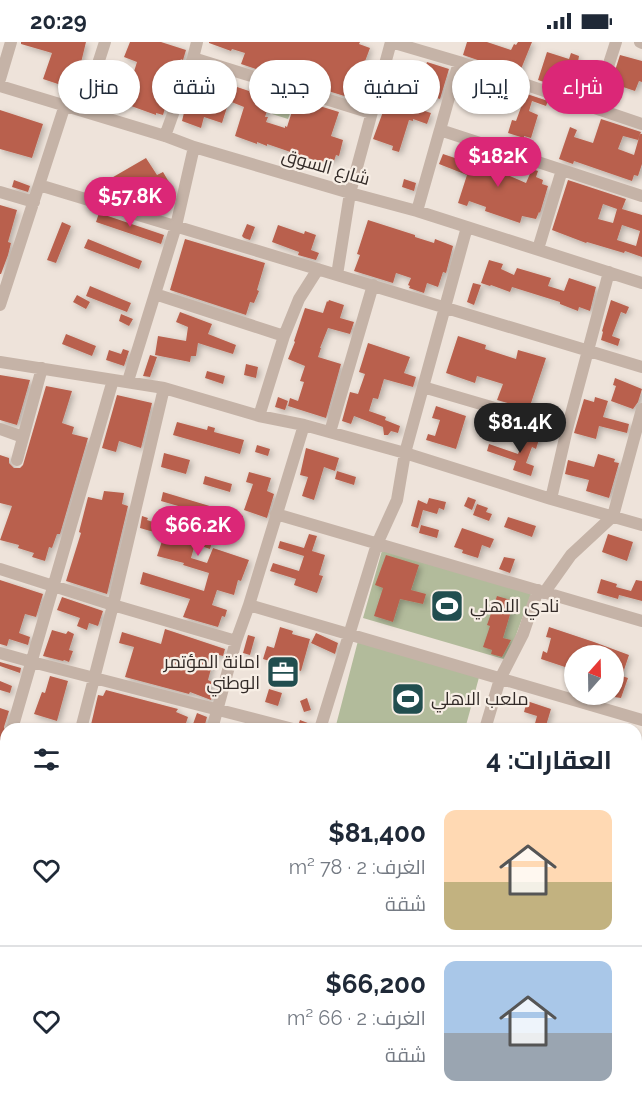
<!DOCTYPE html>
<html lang="ar">
<head>
<meta charset="utf-8">
<style>
  :root { --surface:#fff; --page:#f2f2f3; --text:#1f2937; --muted:#747a83; --line:#e0e1e3; --accent:#db2777 }
  body { margin:0; font-family:Raleway,Cairo,sans-serif; background:var(--page); color:var(--text); direction:rtl; height:100vh; display:flex; flex-direction:column; font-size:22px; white-space:nowrap }
  * { box-sizing:border-box; margin:0 }
  p { font-size:20px; color:var(--muted) }
  .icon { flex:none; width:33px; height:33px; fill:none; stroke:currentColor; stroke-width:2; stroke-linecap:round; stroke-linejoin:round }
  .map { position:relative; flex:1; overflow:hidden; direction:ltr }
  .panel { position:absolute; left:0px; top:681px; width:642px; height:386px; display:flex; flex-direction:column; background:var(--surface); border-radius:18px 18px 0 0; box-shadow:0 2px 4px #0004; direction:rtl }
  .panel>* { flex:none }
  .hud { position:absolute; left:18px; top:18px; width:606px; height:54px; direction:rtl; display:flex; gap:12px }
  .needle { width:39px; rotate:20deg }
  .controls { position:absolute; left:564px; top:603px; display:grid; gap:12px }
  .controls a { display:grid; place-items:center; width:60px; height:60px; border-radius:50%; background:var(--surface); box-shadow:0 2px 4px #0004; font-size:30px }
  .price { position:absolute; translate:-50% -51px; padding:0 14px; border-radius:21px; background:var(--accent); color:#fff; font-size:20px; line-height:39px; filter:drop-shadow(0 2px 3px #0008) }
  .price::after { content:''; position:absolute; left:50%; top:36px; width:18px; height:14px; margin-left:-9px; background:inherit; clip-path:polygon(0 0,100% 0,50% 100%) }
  .price.current { background:#222; color:#fff }
  ul { padding:0; list-style:none }
  li { display:flex; align-items:center; gap:18px; height:150px; padding:0 30px }
  li+li { border-top:2px solid var(--line) }
  li span { display:grid; place-items:center; flex:none; width:168px; height:120px; border-radius:12px; color:#555 }
  li>.icon { margin-inline-start:auto }
  span .icon { width:72px; height:72px; fill:#fffc; stroke-width:1 }
  li b { font-size:26px }
  h2 { display:flex; justify-content:space-between; align-items:center; height:72px; padding:0 30px; font-size:26px }
  .pill { padding:0 21px; border-radius:27px; background:var(--surface); box-shadow:0 2px 4px #0004; font-size:21px; line-height:54px }
  .pill.current { background:var(--accent); color:#fff }
  .status { display:flex; justify-content:space-between; align-items:center; height:42px; padding:0 30px; background:var(--surface); direction:ltr }
  .status svg { height:16px; fill:currentColor }
  .map>svg:first-child { display:block }
  .green { fill:#b2bb9b }
  .building { fill:#b9614d; fill-rule:evenodd; filter:url(#shadow) }
  .lines { fill:none; stroke-linecap:round; stroke-linejoin:round }
  .minor { stroke:#c5b3a7; stroke-width:12 }
  .labels { text-anchor:middle; stroke-width:4.5; stroke-linejoin:round; paint-order:stroke }
  .street-label { font-size:18px; fill:#322a27; stroke:#f7eee5 }
  .poi-label { font-size:18px; fill:#322a27; stroke:#f7eee5; text-anchor:start }
</style>
</head>
<body>
<div class="status"><b>20:29</b><svg viewBox="0 0 49 12"><path d="M0 12V9h3v3zM5 12V6h3v6zM10 12V3h3v9zM15 12V0h3v12zM26 1h20v11H26zM47 4h2v5h-2z"/></svg></div>
<div class="map">
<svg width="642" height="1066" viewBox="0 0 642 1066">
  <defs>
    <filter id="shadow"><feDropShadow dx="2.5" dy="2.5" stdDeviation="3" flood-color="#0004"/></filter>
  </defs>
  <rect width="100%" height="100%" fill="#eee3da"/>
  <path class="green" d="M276 61 292 66 288 77 272 72Z
    M383 505 531 552 507 618 363 576Z
    M359 595 481 628 465 687H335Z
    M292 1061V1060L373 1061 371 1066H291Z"/>
  <path class="building" d="M21 0H86L79 29 71 44 65 42 64 44 43 37 52 11 21 2Z
    M130 0H161L186 8 183 18 181 17 170 44 166 43 159 61 166 63 163 73 156 71V73L120 60 119 62 110 58 112 52 122 54 128 34 132 36 137 20 124 15Z
    M209 0H360L359 2 370 6 364 22 371 24 366 36 369 37 363 52 357 51 354 57 283 35 279 33 281 26 265 20 262 29 241 22 245 11 232 7 231 9 209 1Z
    M467 0H487L511 8 514 2 516 3 518 0H532L519 32 463 13Z
    M547 10 569 17 571 11 579 14 578 20 579 21 570 49 538 38Z
    M620 13 642 19V40L639 39 635 49 611 41Z
    M427 20 449 27 440 57 417 49Z
    M592 25 599 27 590 54 584 52Z
    M198 26 230 36 228 42 249 49 251 43 262 46 259 56 270 60 265 75H268L266 80 285 86V84L287 85 295 60 298 61 300 58 339 70 331 94 343 98 339 114 336 113 334 119 328 117 326 122 267 102V104L257 100V102L235 94 244 65 229 59 222 81 204 75 201 86 182 79 188 54Z
    M395 43 408 48 403 62 431 71 427 82 413 77V79L409 78 399 110 392 108 393 104 373 97 384 67 383 66 386 57 390 58Z
    M521 50 548 59 546 64 532 59 529 69 538 73 531 96 524 94V96L508 91 512 78 516 79 524 57 519 56Z
    M0 68 43 82 32 116 0 107Z
    M601 77 641 90 638 98 623 94 618 107 634 113 640 92H642V122L638 134 634 133 632 139 574 119 573 122 559 117 570 85 577 88 574 95 593 101Z
    M465 105 472 108 470 112 476 114 475 117 491 123 493 119 506 123 503 131 526 141 532 127 538 129 536 135 543 138 542 142 548 144 540 171 539 170 536 177 522 174 520 181 485 169 486 165 469 159 467 164 458 161 467 133 439 122 443 112 461 118Z
    M146 116 157 133 163 130 175 150 158 159 163 172 155 169 152 161 143 166 134 163 129 153 120 159 108 138Z
    M404 137 416 141 414 149 402 145Z
    M14 138 30 144 28 150 12 145Z
    M568 138 626 157 622 167 642 173V215L625 209 624 211 587 200 586 201 552 188ZM603 162 617 167 613 181 598 177ZM622 183 640 189 636 204 617 198Z
    M0 163 17 168 8 200 11 201 8 213 1 232H0Z
    M99 171 164 193 161 202 96 180Z
    M368 178 415 193V195L434 201 435 197 453 204 446 231 443 230 438 245 427 241 424 251 409 246 410 244 408 243 411 236 396 231 393 241 354 229 360 213 357 212Z
    M62 180 71 184 56 221 47 218Z
    M247 182 255 185 250 198 244 196 242 194Z
    M278 183 304 192 305 189 316 193 311 208 319 211 316 218 298 213 299 210 272 200Z
    M88 197 142 219 139 227 84 206Z
    M185 197 265 221 257 248 259 249 254 261 250 260 246 273 170 248Z
    M489 218 503 222 501 227 514 233 517 226 551 236 548 244 564 249 569 236 596 245 590 269 579 265 578 269 560 262V260L512 245 510 250 491 243 490 244 481 241Z
    M473 241 481 243 474 263 467 260Z
    M90 244 131 261 127 270 86 254Z
    M77 253 90 260 86 267 73 260Z
    M329 258 344 263 340 276 354 280 350 292 328 286 320 306H321L318 315 341 322 326 376 288 364 290 356 298 359 304 340 300 339 305 324 288 317 295 300 294 299 305 266 323 271 327 259 328 260Z
    M611 258 629 265 626 272 621 270 612 294 620 297 618 304 601 298 603 290 602 289Z
    M180 270 212 282 208 292 236 303 233 312 198 301 196 314H191L190 320 155 313 158 294 186 299 188 285 176 280Z
    M121 272 133 277 129 284 119 279Z
    M66 292 96 304 92 314 62 302Z
    M458 294 486 303 485 307 516 317 518 308 546 316 529 367 497 358 503 342 477 334 475 341 446 331Z
    M368 301 410 315 404 331 416 335 413 345 384 337 378 357 373 356 369 369 386 375 385 378 400 384 398 391 391 389 388 393H384L383 385 354 374 351 382 342 379 350 350 358 352 365 332 359 330Z
    M123 307 129 309 124 324 106 318 109 308 121 312Z
    M150 313 157 315 150 335 143 334Z
    M246 322 258 325 256 336 244 333Z
    M207 329 225 334 223 342 205 336Z
    M0 333 30 338 17 383 0 378Z
    M615 336 642 347 638 360 633 367 611 359 616 344 613 343Z
    M46 344 72 349 62 381 74 385 72 392 88 396 60 492H57L52 506 49 505 45 519 32 515 34 511 18 506 19 503 0 498 12 464 0 461V413L9 416V421L14 426H20L23 423Z
    M117 353 152 361 141 406 119 399 116 410 102 406Z
    M278 355 288 359 285 368 275 365Z
    M595 355 608 359 603 375 629 382 627 391 599 384 596 397 574 391 584 357 594 360Z
    M436 364 466 374 456 407 426 398 428 392 435 394 440 378 432 376Z
    M177 380 207 388 208 384 215 386 214 390 244 398 240 412 173 393Z
    M526 390 540 394 536 407 532 405 526 421 534 424 531 434 513 428 516 419 487 409 489 402 518 412Z
    M257 403 270 407 268 414 255 410Z
    M306 406 339 416 335 429 324 425 314 458 302 454 308 435 300 433Z
    M164 411 190 418 186 432 161 425Z
    M598 412 615 417 614 420 619 421 609 456 586 449 589 438 565 432 568 418 594 425Z
    M337 429 356 435 354 443 335 437Z
    M249 430 271 436 267 449 274 452 267 476 244 468 253 442 246 440Z
    M205 434 232 442 230 450 203 442Z
    M104 449 124 451 122 462 128 464 107 552 66 539 81 491 79 490 88 455 102 458Z
    M163 450 243 474 241 482 231 479 226 495 215 491 210 507 195 502 191 516 207 521 213 506 249 518 241 539 238 538 234 553 217 548 212 563 227 568 225 575 222 574 218 585 183 575 190 557 140 542 143 530 204 549 209 531 183 523 184 521 157 514 164 493 140 486 142 474 148 476 147 478 179 489 185 466 161 459Z
    M468 455 476 458 472 468 464 464Z
    M429 456 446 460 444 468 439 466 437 472 423 468 418 486 411 484 418 458 427 462Z
    M477 462 488 466 486 470 492 472 489 479 473 473Z
    M508 475 536 484 532 495 504 485Z
    M421 483 439 488 437 496 419 491Z
    M462 486 494 497 490 506 482 503 478 516 462 511 463 508 454 505Z
    M309 492 317 494 312 509 325 513 319 533 323 534 317 551 294 543 296 537 270 529 273 521 299 529 304 514 278 506 280 499 304 506Z
    M608 492 633 500 627 519 602 510Z
    M386 513 419 523 411 548 426 552 423 562 400 557 393 580 374 574 383 546 375 543Z
    M504 515 515 517 510 531 499 527Z
    M601 537 617 542 616 545 631 549 636 538 642 539V559L619 553 618 557 597 551Z
    M0 538 43 552 36 575 25 572 19 591 30 595 28 603 9 597 7 604 0 602Z
    M497 554 514 559 503 596 511 598 502 615 491 612 492 608 483 605 490 584 487 583Z
    M62 555 103 569 98 584 89 581 87 588 77 584 80 576 57 568Z
    M280 585 293 589 292 592 310 597 301 629 263 617 267 604 274 606Z
    M549 585 594 600 629 613 622 634 628 636 621 656 614 655V614H574V628L541 617 543 609 547 611 551 596 546 595Z
    M165 587 225 607 223 614 215 612 208 638 212 640 209 648 214 650 211 658 190 650 189 652 125 635 134 605 119 601 122 590 161 602Z
    M52 588 66 592 68 589 74 592 69 608 73 609 69 620 64 618 63 619 43 614Z
    M316 591 338 601 335 612 311 601Z
    M248 593 255 595 250 613 243 611Z
    M0 620 21 626 20 631 0 624Z
    M50 634 68 639 57 679 34 672 42 650 45 651Z
    M0 639 12 644 10 651 0 648Z
    M269 647 282 651 278 664 265 660Z
    M106 648 178 667 176 670 188 675 184 687 175 684 174 687H169L162 684 161 687H154L146 684 145 687H90L98 653 103 654Z
    M307 656 311 668 304 670 300 659Z
    M527 659 551 667 545 687 534 685 537 674 524 670Z
    M0 666 9 669 4 685 6 692 3 700 0 702Z
    M197 671 207 675 204 686 193 682Z
    M300 678 313 683 312 687 301 686 299 681Z"/>
  <g class="lines">
    <path class="minor" d="M640 0 642 1
      M193 16 371 71
      M0 37 11 0
      M0 44 165 94 194 105 350 151 417 169 642 241
      M595 65 616 0
      M83 68 105 0
      M440 88 459 20
      M165 94 193 16 197 0
      M39 143 642 325
      M0 150 34 160
      M417 169 440 88 642 154
      M538 207 562 128
      M337 233 350 151 391 0 459 20 642 82
      M155 252 284 294
      M0 263 65 63
      M0 320 164 346 259 374 304 383 405 411 551 457 642 483
      M128 339 176 184 194 105
      M423 345 567 387
      M259 374 284 294 299 257 318 227
      M0 387 23 395
      M330 390 373 243
      M17 418 42 326
      M551 457 567 387 609 230
      M276 472 642 579
      M0 527 113 563 236 599
      M544 551 571 513 613 474 642 367
      M249 563 642 678
      M0 611 32 620 293 687
      M12 687 113 338
      M81 687 113 563 164 346
      M212 687 236 599 249 563 304 383
      M320 687 377 502 397 458 405 411 467 185
      M485 687 500 637 523 592 538 548
      M0 729 6 708
      M0 744 6 745
      M636 754 642 732
      M0 873 6 875
      M636 894 642 896
      M636 946 642 948
      M0 1016 6 992
      M172 1060 192 1066
      M498 1060 514 1066
      M91 1066 92 1060
      M201 1066 203 1060
      M380 1066 381 1060
      M555 1066 557 1060"/>
  </g>
  <defs>
    <symbol id="stadium-square" viewBox="-11 -11 22 22"><rect x="-9" y="-9" width="18" height="18" rx="4" fill="#214e4f" stroke="#f7eee5"/><path d="M0-5a6.5 5 0 1 0 0 10a6.5 5 0 1 0 0-10ZM-3.5-1.8h7v3.6h-7Z" fill="#fff"/></symbol>
    <symbol id="office-square" viewBox="-11 -11 22 22"><rect x="-9" y="-9" width="18" height="18" rx="4" fill="#214e4f" stroke="#f7eee5"/><path d="M-6-3h4V-5.5h4V-3h4V5H-6ZM-1-4.5V-3h2v-1.5ZM-6 0V1H6V0Z" fill="#fff"/></symbol>
  </defs>
  <g fill-rule="evenodd">
    <use href="#stadium-square" x="428" y="545" width="38" height="38"/>
    <use href="#office-square" x="264" y="611" width="38" height="38"/>
    <use href="#stadium-square" x="389" y="638" width="38" height="38"/>
  </g>
  <g class="labels">
    <g class="street-label">
      <text transform="translate(326 125) rotate(16)" y="6">شارع السوق</text>
    </g>
    <g class="poi-label">
      <text x="470" y="570">نادي الاهلي</text>
      <text x="260" y="626" text-anchor="end">امانة المؤتمر<tspan x="260" dy="21">الوطني</tspan></text>
      <text x="431" y="663">ملعب الاهلي</text>
    </g>
  </g>
</svg>
<div class="controls">
<a><svg class="needle" viewBox="-14 -14 28 28"><path d="M0-13l5 13h-10z" fill="#e53935"/><path d="M0 13l5-13h-10z" fill="#747a83"/></svg></a>
</div>
<b class="price" style="left:498px;top:146px">$182K</b>
<b class="price" style="left:130px;top:186px">$57.8K</b>
<b class="price current" style="left:520px;top:412px">$81.4K</b>
<b class="price" style="left:198px;top:515px">$66.2K</b>
<div class="hud">
<a class="pill current">شراء</a>
<a class="pill">إيجار</a>
<a class="pill">تصفية</a>
<a class="pill">جديد</a>
<a class="pill">شقة</a>
<a class="pill">منزل</a>
</div>
<section class="panel">
<h2>العقارات: 4<svg class="icon" aria-label="filters" viewBox="0 0 24 24"><path d="M4 7h16M4 17h16"/><circle cx="9" cy="7" r="2"/><circle cx="15" cy="17" r="2"/></svg></h2>
<ul>
<li><span style="background:linear-gradient(#ffd9b3 60%,#c2b280 0)"><svg class="icon" aria-label="home" viewBox="0 0 24 24"><path d="M3 11l9-7 9 7M6 9v11h12V9"/></svg></span><div><b>$81,400</b><p>الغرف: 2 · 78 m²</p><p>شقة</p></div><svg class="icon" aria-label="heart" viewBox="0 0 24 24"><path d="M12 20l-8-8c-3-5 5-10 8-4 3-6 11-1 8 4z"/></svg></li>
<li><span style="background:linear-gradient(#a9c7e8 60%,#9aa5b1 0)"><svg class="icon" aria-label="home" viewBox="0 0 24 24"><path d="M3 11l9-7 9 7M6 9v11h12V9"/></svg></span><div><b>$66,200</b><p>الغرف: 2 · 66 m²</p><p>شقة</p></div><svg class="icon" aria-label="heart" viewBox="0 0 24 24"><path d="M12 20l-8-8c-3-5 5-10 8-4 3-6 11-1 8 4z"/></svg></li>
</ul>
</section>
</div>
</body>
</html>
